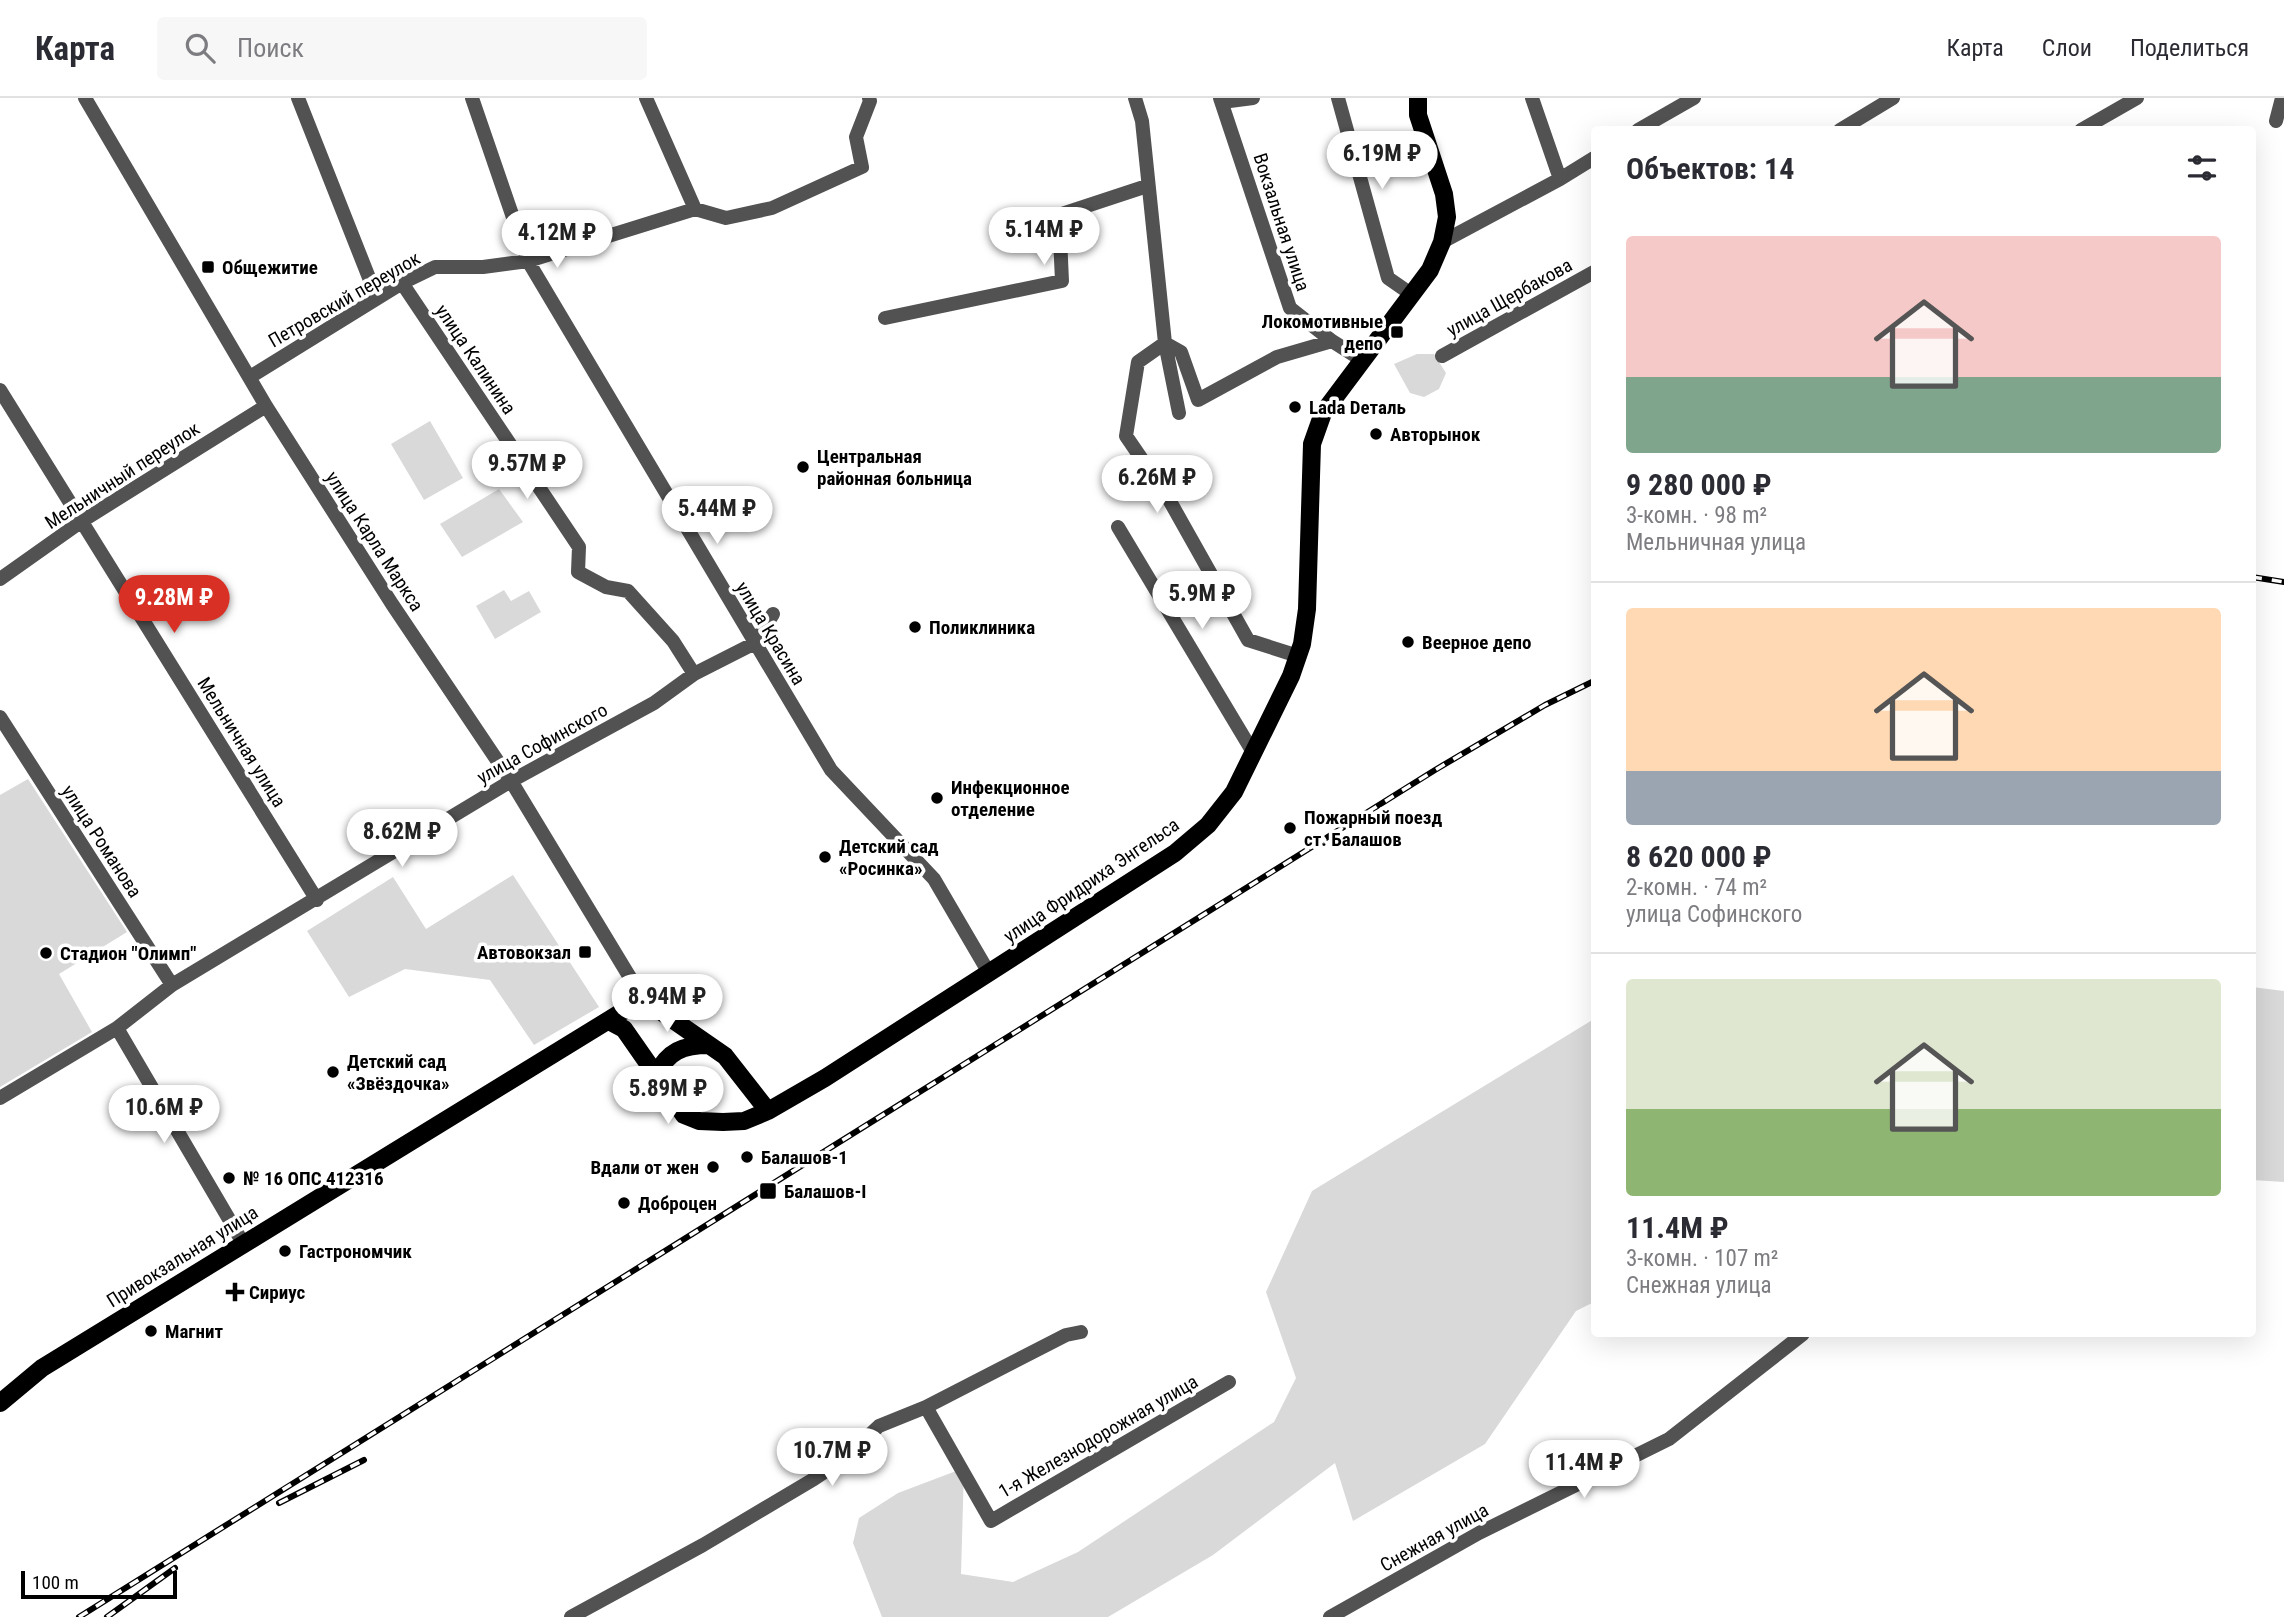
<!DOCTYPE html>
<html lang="ru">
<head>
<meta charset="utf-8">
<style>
  :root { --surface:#fff; --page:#f7f7f7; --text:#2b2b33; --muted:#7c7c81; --line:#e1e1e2; --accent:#d93025 }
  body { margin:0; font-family:"Roboto Condensed",sans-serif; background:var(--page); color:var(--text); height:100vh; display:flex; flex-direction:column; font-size:26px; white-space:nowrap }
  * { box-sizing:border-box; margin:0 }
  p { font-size:23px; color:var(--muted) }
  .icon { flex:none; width:38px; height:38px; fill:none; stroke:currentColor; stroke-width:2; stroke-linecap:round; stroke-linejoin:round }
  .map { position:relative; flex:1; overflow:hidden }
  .drawer { position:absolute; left:1591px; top:28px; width:665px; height:1211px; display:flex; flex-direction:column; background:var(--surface); border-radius:7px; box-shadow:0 7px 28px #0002 }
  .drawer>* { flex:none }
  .scale { position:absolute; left:21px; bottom:18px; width:156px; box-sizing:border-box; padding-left:7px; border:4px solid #000; border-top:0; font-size:19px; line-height:24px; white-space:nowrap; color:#000; -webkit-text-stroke:5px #fff; paint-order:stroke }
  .price { position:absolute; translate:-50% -60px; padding:0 16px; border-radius:24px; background:#fff; color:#222; font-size:23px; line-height:46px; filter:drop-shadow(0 2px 4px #0008) }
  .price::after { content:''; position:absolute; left:50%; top:42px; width:21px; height:16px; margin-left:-10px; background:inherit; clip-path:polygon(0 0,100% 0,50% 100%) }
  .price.current { background:var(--accent); color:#fff }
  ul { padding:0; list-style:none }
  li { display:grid; align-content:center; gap:14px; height:371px; padding:0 35px }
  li+li { border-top:2px solid var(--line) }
  li span { display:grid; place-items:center; height:217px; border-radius:7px; color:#555 }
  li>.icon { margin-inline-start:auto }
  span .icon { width:126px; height:126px; fill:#fffc; stroke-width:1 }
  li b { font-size:30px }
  h2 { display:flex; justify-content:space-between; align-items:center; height:84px; padding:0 35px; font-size:30px }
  header { display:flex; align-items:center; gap:42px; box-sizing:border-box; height:98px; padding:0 35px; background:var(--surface); border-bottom:2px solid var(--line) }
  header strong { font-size:33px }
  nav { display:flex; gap:38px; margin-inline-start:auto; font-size:24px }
  .search { width:490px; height:63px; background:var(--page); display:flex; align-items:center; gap:18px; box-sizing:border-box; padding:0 24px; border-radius:7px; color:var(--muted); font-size:26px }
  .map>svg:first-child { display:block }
  .green { fill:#d9d9d9 }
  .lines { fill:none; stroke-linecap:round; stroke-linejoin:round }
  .minor { stroke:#525252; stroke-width:14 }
  .major { stroke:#000; stroke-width:18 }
  .rail-casing { stroke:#000; stroke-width:6 }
  .rail { stroke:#fff; stroke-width:3.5; stroke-dasharray:10; stroke-linecap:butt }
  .poi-dot { fill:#000; stroke:#fff; stroke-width:2.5 }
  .labels { text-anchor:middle; stroke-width:7; stroke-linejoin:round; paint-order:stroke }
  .street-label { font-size:19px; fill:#000; stroke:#fff }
  .poi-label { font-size:19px; font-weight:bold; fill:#000; stroke:#fff; text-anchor:start }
</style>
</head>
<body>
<header>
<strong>Карта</strong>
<div class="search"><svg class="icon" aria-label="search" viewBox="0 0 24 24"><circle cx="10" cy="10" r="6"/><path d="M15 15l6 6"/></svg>Поиск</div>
<nav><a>Карта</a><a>Слои</a><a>Поделиться</a></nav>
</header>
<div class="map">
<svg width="2284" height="1519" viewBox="0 0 2284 1519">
  <rect width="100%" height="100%" fill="#fff"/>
  <path class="green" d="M1417 256H1434L1446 275 1439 291 1424 299 1410 295 1394 266Z
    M430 323 463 380 424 402 391 346Z
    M499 391 523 424 462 459 440 426Z
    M504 492 511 503 529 493 541 514 495 541 476 508Z
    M28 681 127 834 59 876 92 934 0 989V697Z
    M513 777 599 909 534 947 490 882 405 871 349 899 307 833 393 779 426 831Z
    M2252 889 2284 893V1084L2252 1082Z
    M1594 921V1204L1576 1213 1485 1346 1353 1423 1335 1365 1213 1457 1108 1519H882L853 1445 859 1420 898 1395 964 1370 961 1476 1013 1484 1078 1454 1274 1324 1296 1280 1266 1194 1312 1093Z"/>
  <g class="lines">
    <path class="minor" d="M85 0 266 308 392 506 511 683 643 901
      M298 0 377 200
      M472 0 528 163 831 672 934 781 989 875
      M646 0 695 111
      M1135 0 1142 23 1165 245 1179 315
      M1220 0 1290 210 1332 243
      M1338 0 1388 180 1411 196
      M1532 0 1560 81
      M1222 4 1253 0
      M2276 23 2282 0
      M1638 32 1694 0
      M1840 32 1893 0
      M2081 32 2137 0
      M1442 144 1560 81 1594 60
      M402 185 579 449 578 474 606 489 628 493 673 543 694 576
      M885 220 1062 183 1059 117 1147 88
      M1165 245 1138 264 1126 338 1167 398 1248 542 1298 558
      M1165 245 1181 254 1198 302 1277 259 1332 243 1362 262
      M1442 258 1594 174
      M250 279 402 185 435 169H483L528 163 695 111 726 120 772 110 862 69 856 39 870 3 869 0
      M0 292 317 802
      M1118 429 1254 656
      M0 481 82 423 266 308
      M0 619 172 887
      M117 930 243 1145
      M0 1000 117 930 172 887 511 683 654 605 694 576 755 545 773 516
      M926 1309 991 1423 1229 1284
      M571 1519 703 1447 814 1381 844 1361 879 1328 926 1309 1066 1237 1081 1234
      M1330 1519 1479 1435 1669 1341 1803 1236"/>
    <path class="major" d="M609 923 624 931 684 1017 699 1023 723 1024 744 1023 768 1013 825 980 1175 755 1208 727 1234 694 1291 578 1302 546 1307 511 1312 346 1323 315 1430 172 1442 144 1447 119 1444 96 1418 17V0
      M656 977C668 953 683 947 709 947
      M0 1305 42 1270 643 901 725 958 768 1013"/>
    <defs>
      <path id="rail" d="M2252 479 2284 484
        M279 1405 364 1362
        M79 1519 1435 672 1545 607 1594 583
        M107 1519 175 1470"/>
    </defs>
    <use href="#rail" class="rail-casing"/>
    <use href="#rail" class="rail"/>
  </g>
  <g class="poi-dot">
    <rect x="201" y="162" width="14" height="14" rx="3.5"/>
    <rect x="1390" y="227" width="14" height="14" rx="3.5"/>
    <circle cx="1295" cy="309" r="7"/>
    <circle cx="1376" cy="336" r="7"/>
    <circle cx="803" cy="369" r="7"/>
    <circle cx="915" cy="529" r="7"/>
    <circle cx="1408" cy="544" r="7"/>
    <circle cx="937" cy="700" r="7"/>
    <circle cx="1290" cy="730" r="7"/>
    <circle cx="825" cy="759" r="7"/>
    <rect x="578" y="847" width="14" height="14" rx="3.5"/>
    <circle cx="46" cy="855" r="7"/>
    <circle cx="333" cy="974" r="7"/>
    <circle cx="747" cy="1059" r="7"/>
    <circle cx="713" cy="1069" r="7"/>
    <circle cx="229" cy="1080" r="7"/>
    <rect x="759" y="1084" width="18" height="18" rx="3.5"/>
    <circle cx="624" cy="1105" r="7"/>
    <circle cx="285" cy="1153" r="7"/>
    <path d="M231.5 1183.5h7v7h7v7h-7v7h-7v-7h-7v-7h7z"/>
    <circle cx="151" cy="1233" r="7"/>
  </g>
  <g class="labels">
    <g class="street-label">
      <text transform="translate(1282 124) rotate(72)" y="7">Вокзальная улица</text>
      <text transform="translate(1509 199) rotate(-29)" y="7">улица Щербакова</text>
      <text transform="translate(344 201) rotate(-30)" y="7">Петровский переулок</text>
      <text transform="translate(476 261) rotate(56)" y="7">улица Калинина</text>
      <text transform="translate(122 377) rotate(-33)" y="7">Мельничный переулок</text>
      <text transform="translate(375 443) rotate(57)" y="7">улица Карла Маркса</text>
      <text transform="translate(771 535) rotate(59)" y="7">улица Красина</text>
      <text transform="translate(242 644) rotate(58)" y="7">Мельничная улица</text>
      <text transform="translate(542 645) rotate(-29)" y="7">улица Софинского</text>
      <text transform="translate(102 743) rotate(57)" y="7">улица Романова</text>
      <text transform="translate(1091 782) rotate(-34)" y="7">улица Фридриха Энгельса</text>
      <text transform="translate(182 1158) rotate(-32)" y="7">Привокзальная улица</text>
      <text transform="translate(1098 1338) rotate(-30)" y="7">1-я Железнодорожная улица</text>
      <text transform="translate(1434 1439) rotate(-29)" y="7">Снежная улица</text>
    </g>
    <g class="poi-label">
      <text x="222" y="176">Общежитие</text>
      <text x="1383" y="230" text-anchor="end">Локомотивные<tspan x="1383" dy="22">депо</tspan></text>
      <text x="1309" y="316">Lada Dеталь</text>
      <text x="1390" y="343">Авторынок</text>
      <text x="817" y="365">Центральная<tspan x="817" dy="22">районная больница</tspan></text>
      <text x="929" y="536">Поликлиника</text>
      <text x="1422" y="551">Веерное депо</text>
      <text x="951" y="696">Инфекционное<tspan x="951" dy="22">отделение</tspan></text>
      <text x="1304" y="726">Пожарный поезд<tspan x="1304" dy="22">ст. Балашов</tspan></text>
      <text x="839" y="755">Детский сад<tspan x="839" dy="22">«Росинка»</tspan></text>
      <text x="571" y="861" text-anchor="end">Автовокзал</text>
      <text x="60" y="862">Стадион "Олимп"</text>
      <text x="347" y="970">Детский сад<tspan x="347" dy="22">«Звёздочка»</tspan></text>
      <text x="761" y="1066">Балашов-1</text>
      <text x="699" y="1076" text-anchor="end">Вдали от жен</text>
      <text x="243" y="1087">№ 16 ОПС 412316</text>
      <text x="784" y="1100">Балашов-I</text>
      <text x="638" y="1112">Доброцен</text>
      <text x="299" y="1160">Гастрономчик</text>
      <text x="249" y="1201">Сириус</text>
      <text x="165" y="1240">Магнит</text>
    </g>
  </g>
</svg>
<div class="scale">100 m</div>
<b class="price" style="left:1382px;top:93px">6.19M ₽</b>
<b class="price" style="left:1044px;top:169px">5.14M ₽</b>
<b class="price" style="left:557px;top:172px">4.12M ₽</b>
<b class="price" style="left:527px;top:403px">9.57M ₽</b>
<b class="price" style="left:1157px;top:417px">6.26M ₽</b>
<b class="price" style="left:717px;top:448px">5.44M ₽</b>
<b class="price" style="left:1202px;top:533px">5.9M ₽</b>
<b class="price current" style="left:174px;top:537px">9.28M ₽</b>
<b class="price" style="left:402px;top:771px">8.62M ₽</b>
<b class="price" style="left:667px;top:936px">8.94M ₽</b>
<b class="price" style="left:668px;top:1028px">5.89M ₽</b>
<b class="price" style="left:164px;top:1047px">10.6M ₽</b>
<b class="price" style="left:832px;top:1390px">10.7M ₽</b>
<b class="price" style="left:1584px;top:1402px">11.4M ₽</b>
<section class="drawer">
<h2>Объектов: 14<svg class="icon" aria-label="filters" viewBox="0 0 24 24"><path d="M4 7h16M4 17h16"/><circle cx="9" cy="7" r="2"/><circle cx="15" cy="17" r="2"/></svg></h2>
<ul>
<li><span style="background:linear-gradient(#f6c9c9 65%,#7fa58c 0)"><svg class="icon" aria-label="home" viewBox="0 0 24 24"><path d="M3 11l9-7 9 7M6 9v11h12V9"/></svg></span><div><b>9 280 000 ₽</b><p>3-комн. · 98 m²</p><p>Мельничная улица</p></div></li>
<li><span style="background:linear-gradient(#ffd9b3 75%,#9aa5b1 0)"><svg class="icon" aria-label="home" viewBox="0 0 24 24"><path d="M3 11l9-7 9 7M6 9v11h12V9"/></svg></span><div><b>8 620 000 ₽</b><p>2-комн. · 74 m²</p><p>улица Софинского</p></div></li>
<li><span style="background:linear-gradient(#dfe7d0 60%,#8fb573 0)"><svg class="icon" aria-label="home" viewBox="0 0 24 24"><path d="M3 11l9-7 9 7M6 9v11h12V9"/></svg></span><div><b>11.4M ₽</b><p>3-комн. · 107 m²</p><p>Снежная улица</p></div></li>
</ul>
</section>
</div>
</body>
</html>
